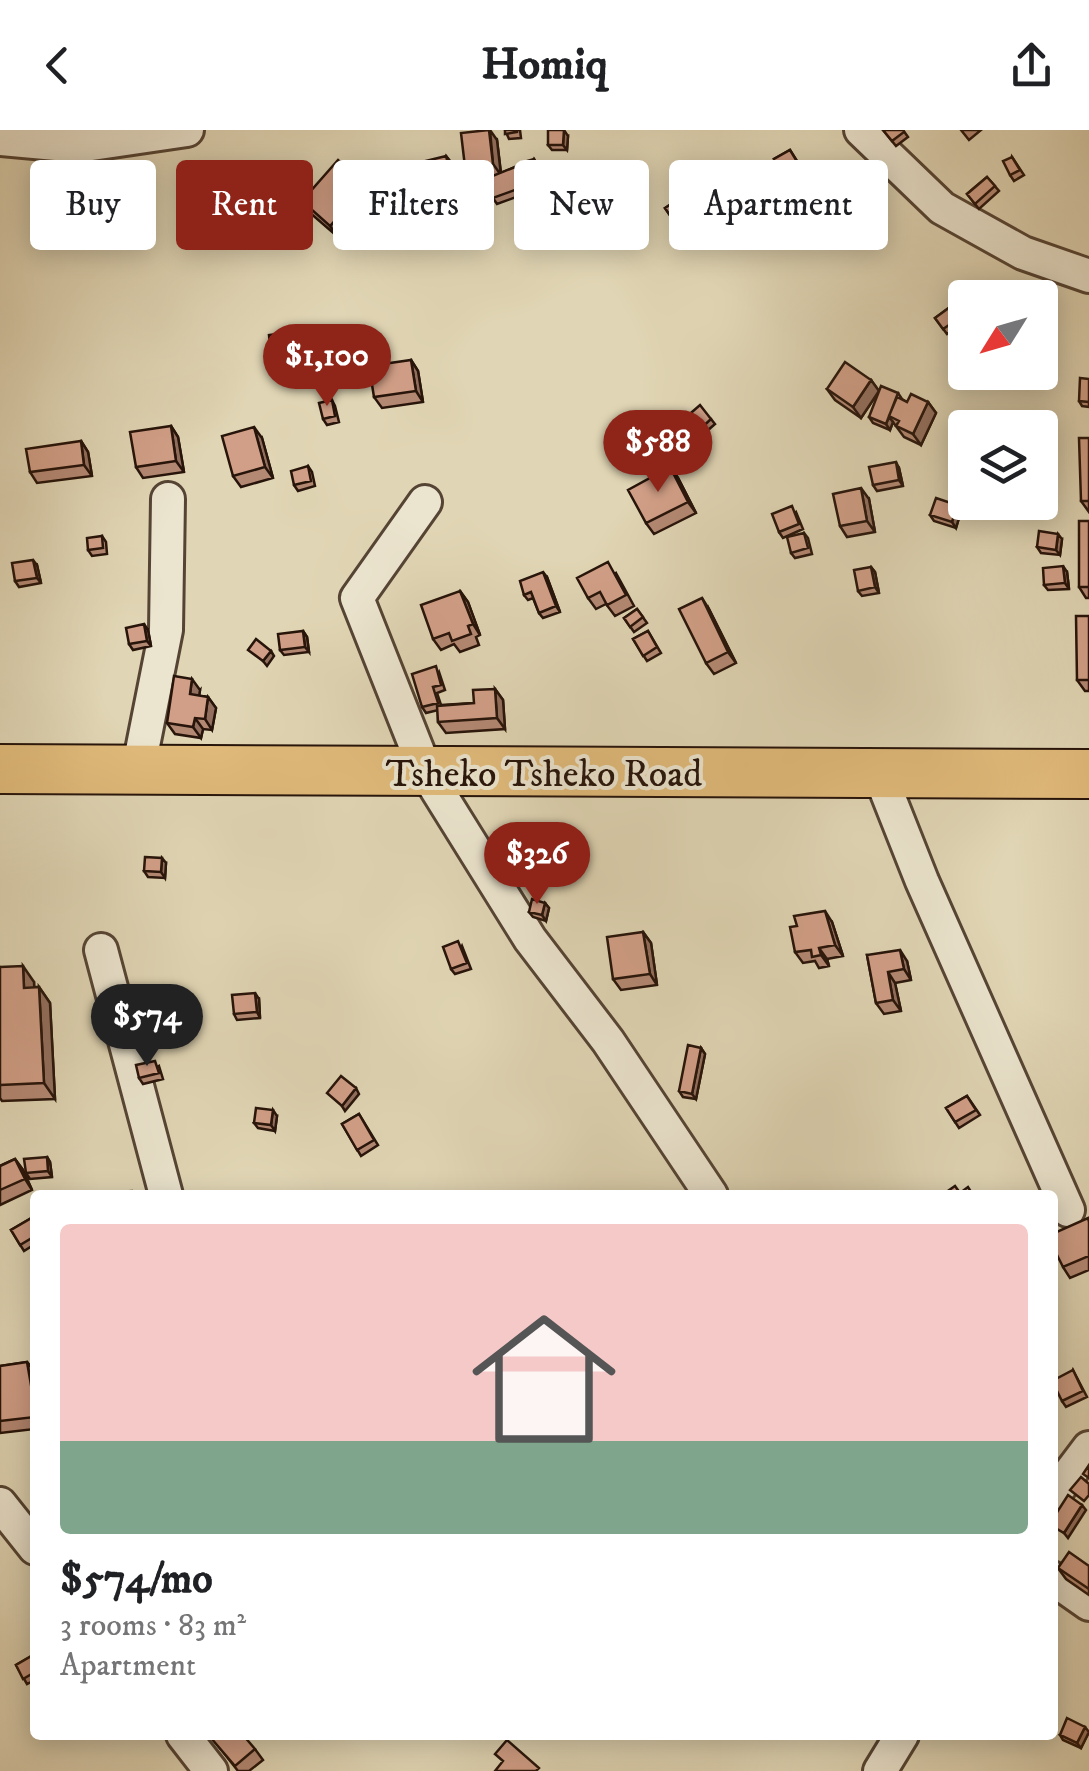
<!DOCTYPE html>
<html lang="en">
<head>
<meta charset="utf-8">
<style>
  :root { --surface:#fff; --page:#f2f2f2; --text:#202124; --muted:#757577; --line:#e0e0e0; --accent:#8f2418 }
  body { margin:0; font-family:"IM FELL DW Pica",serif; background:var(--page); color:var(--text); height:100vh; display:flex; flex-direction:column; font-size:38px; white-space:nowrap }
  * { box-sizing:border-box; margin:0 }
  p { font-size:32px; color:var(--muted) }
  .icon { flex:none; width:55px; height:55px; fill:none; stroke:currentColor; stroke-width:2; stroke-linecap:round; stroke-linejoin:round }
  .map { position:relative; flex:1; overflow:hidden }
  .drawer { position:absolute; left:30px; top:1060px; width:1028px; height:550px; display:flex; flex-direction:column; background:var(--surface); border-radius:10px; box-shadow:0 5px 25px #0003 }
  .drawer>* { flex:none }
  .guide { position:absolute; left:30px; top:30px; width:1030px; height:90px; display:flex; gap:20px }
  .needle { width:65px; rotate:233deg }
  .controls { position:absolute; left:948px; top:150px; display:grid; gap:20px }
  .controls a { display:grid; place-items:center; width:110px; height:110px; border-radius:10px; background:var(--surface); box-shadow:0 5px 25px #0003; font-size:50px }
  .price { position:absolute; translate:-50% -85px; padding:0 22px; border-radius:35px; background:var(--accent); color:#fff; font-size:32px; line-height:65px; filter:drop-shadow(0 2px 5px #0008) }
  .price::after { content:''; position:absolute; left:50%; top:60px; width:30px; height:22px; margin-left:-15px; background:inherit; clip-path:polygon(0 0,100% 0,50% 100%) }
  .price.current { background:#222; color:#fff }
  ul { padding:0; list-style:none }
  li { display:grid; align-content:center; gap:20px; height:530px; padding:0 30px }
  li+li { border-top:2px solid var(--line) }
  li span { display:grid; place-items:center; height:310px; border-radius:10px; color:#555 }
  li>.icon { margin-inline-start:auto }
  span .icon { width:180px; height:180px; fill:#fffc; stroke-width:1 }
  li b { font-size:42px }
  .chip { padding:0 35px; border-radius:10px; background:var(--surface); box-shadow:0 5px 25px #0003; font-size:35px; line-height:90px }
  .chip.current { background:var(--accent); color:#fff }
  header { display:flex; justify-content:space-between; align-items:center; height:130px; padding:0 30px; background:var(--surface); font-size:45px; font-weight:700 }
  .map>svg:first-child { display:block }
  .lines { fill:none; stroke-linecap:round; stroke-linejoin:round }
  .minor-casing { stroke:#554434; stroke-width:38 }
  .highway-casing { stroke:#27140a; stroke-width:52 }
  .minor { stroke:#ebe4ce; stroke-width:32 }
  .highway { stroke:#e0ba7a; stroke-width:48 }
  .wall { fill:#b48974; stroke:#27140a; stroke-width:2.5 }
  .shaded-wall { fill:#926f5e; stroke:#27140a; stroke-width:2.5 }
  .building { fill:#d19f87; stroke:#27140a; stroke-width:2.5 }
  .labels { text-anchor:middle; stroke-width:8; stroke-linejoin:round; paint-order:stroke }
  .street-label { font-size:38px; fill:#27140a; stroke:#ebe4ce }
</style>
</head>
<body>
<header><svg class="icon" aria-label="back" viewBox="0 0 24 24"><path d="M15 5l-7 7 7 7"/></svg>Homiq<svg class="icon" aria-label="share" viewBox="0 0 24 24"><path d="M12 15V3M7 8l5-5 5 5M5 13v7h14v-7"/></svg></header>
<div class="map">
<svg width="1089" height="1641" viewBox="0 0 1089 1641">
  <rect width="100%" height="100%" fill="#e0d5b4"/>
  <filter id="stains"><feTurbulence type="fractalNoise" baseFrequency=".002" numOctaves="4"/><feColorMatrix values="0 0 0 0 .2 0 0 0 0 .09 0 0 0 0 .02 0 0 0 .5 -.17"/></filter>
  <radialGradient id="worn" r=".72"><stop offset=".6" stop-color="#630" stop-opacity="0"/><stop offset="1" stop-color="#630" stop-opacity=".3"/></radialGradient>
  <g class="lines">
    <defs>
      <path id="minor" d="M861 0 942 78 1023 123 1089 146
        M0 9 78 16 187 0
        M425 372 357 468 426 642 530 809 608 911 711 1065
        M138 641 166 500 168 369
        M880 645 922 751 1068 1080
        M101 820 166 1065
        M1052 1367 1089 1318
        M0 1374 35 1418
        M1052 1448 1089 1474
        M183 1605 211 1641
        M880 1641 902 1605"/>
      <path id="highway" d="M0 639 1089 644"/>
    </defs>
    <use href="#minor" class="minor-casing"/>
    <use href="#highway" class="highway-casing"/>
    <use href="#minor" class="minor"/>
    <use href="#highway" class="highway"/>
  </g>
  <path class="wall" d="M505 0H520L521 8 509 9Z
    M883 0H903L908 7 896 16Z
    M961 0H981L969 10Z
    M568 6 567 20H552L548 15Z
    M497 10 501 43 515 37 527 63 497 74 493 68V46L473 48 465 37Z
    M790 20 808 48 792 58 774 29Z
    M446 26 450 31 456 55 436 61 433 55Z
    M1012 27 1024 45 1014 51 1010 45Z
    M534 29 538 35 542 48 528 52 524 47Z
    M987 47 999 61 979 79 967 64Z
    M366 56 374 66 338 107 309 82 302 71Z
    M682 67 695 87 679 98 665 78Z
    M278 95 279 111 262 113 258 107Z
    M950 177 962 194 947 204 935 188Z
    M289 209 292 226 275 228 271 223Z
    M411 230 418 241 423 272 382 278 374 267Z
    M1089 249V277L1082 276 1079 271Z
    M871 250 879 261 861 288 835 270 827 259Z
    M898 263 902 269 907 272H928L936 283 921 315 904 307 893 292 890 300 873 293 869 287Z
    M332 270 335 276 339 292 327 295 323 289Z
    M711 289 715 294 699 308 688 295Z
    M171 296 178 307 184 342 143 348 136 337Z
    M666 301 679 324 653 338 649 332Z
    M262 308 273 348 241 357 233 346Z
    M1089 308V382L1081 371Z
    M81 311 88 322 92 346 37 353 30 342Z
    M308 336 312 342 315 356 298 361 294 355Z
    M670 337 678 348 696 383 654 404 646 393Z
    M899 338 903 356 877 361 873 355Z
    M869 369 875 402 847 407 840 396Z
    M957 375 961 381 956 398 934 391 930 385Z
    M796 382 803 399 783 408 779 402Z
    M1089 391V468H1086L1079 457Z
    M804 403 808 408 812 424 795 428 791 423Z
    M102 406 106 412 107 424 92 426 88 420Z
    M1062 409 1060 425 1041 423 1037 417Z
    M37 435 41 453 19 457 15 451Z
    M871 437 875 442 879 463 862 466 858 461Z
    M1067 442 1069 459 1048 460 1044 455Z
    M616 443 634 476 615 486 606 474 596 479 588 468Z
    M547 447 560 482 543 488 539 483 533 468 528 470 524 465Z
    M460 461 468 472 480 505 476 507 479 515 460 522 454 514 441 520 433 509Z
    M637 479 647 493 634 502 624 488Z
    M709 479 736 533 714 544 706 533Z
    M1089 486V561H1085L1077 550Z
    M148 500 151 516 133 520 129 514Z
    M303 501 307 507 309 522 284 525 280 520Z
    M648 501 661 523 647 531 633 509Z
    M439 542 445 560 437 563 441 575 474 573 495 559 503 570 505 599 446 603 438 592V580L426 583 422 577Z
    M200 560 199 565 208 567 216 578 212 600 203 599 201 608 175 604 167 593Z
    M166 733 165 748 148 747 144 741Z
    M545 773 549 778 546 791 533 787 529 782Z
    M832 792 843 826 827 829 829 836 819 838 815 831 803 833 795 822Z
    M643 802 651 813 657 855 621 860 613 849Z
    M462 816 471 839 455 844 451 839Z
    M867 825 907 831 911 850 895 853 901 881 884 884 876 873Z
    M0 837 34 852V857H39L50 873 55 969 2 971 0 968Z
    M259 869 260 888 237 890 234 884Z
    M701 918 705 924 696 969 683 967 679 961Z
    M159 936 163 949 143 954 139 948Z
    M967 966 980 985 959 998 946 978Z
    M359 984 378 1015 361 1026 342 994Z
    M277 986 275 1001 258 998 254 993Z
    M47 1027 50 1032 52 1047 30 1049 26 1043Z
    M15 1029 23 1040 32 1060 0 1075V1036Z
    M35 1086V1114L24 1121 11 1100Z
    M1089 1091V1140L1070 1148 1063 1137Z
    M27 1232 35 1242V1299L0 1303V1236Z
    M1073 1240 1087 1267 1066 1277 1062 1271Z
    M1089 1436V1465L1066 1449 1058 1438Z
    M35 1524V1550L27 1554 16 1535Z
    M1089 1602 1081 1618 1063 1610 1060 1605Z
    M212 1608 255 1619 263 1630 249 1641H238Z"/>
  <path class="shaded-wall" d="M490 0 497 10 501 45 493 34Z
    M564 0 568 6 567 20 563 15Z
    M446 26 450 31 456 55 452 49Z
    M366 56 374 66 338 107 330 96Z
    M274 90 278 95 279 111 275 106Z
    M286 203 289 209 292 226 288 221Z
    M411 230 418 241 423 272 416 261Z
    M871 250 879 261 861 288 853 277Z
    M928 272 936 283 921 315 913 304Z
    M889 287 893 292 890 300 886 294Z
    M171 296 178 307 184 342 176 331Z
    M254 297 262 308 273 348 265 337Z
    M81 311 88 322 92 346 84 335Z
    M896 332 899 338 903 356 899 350Z
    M670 337 678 348 696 383 688 372Z
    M861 358 869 369 875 402 867 391Z
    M957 375 961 381 956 398 952 392Z
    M1058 404 1062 409 1060 425 1056 420Z
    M33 430 37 435 41 453 37 448Z
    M1063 436 1067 442 1069 459 1065 453Z
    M871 437 875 442 879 463 875 457Z
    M543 442 547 447 560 482 556 476Z
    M460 461 468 472 480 505 473 494Z
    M702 468 709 479 736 533 728 522Z
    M144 494 148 500 151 516 147 511Z
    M303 501 307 507 309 522 305 517Z
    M271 521 274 526 267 536 263 531Z
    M192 549 200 560 198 574 190 564Z
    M495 559 503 570 505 599 497 588Z
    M208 567 216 578 212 600 205 589Z
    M195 588 203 599 201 608 193 597Z
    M162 728 166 733 165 748 161 742Z
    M545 773 549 778 546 791 542 785Z
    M825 781 832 792 843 826 835 815Z
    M643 802 651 813 657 855 650 844Z
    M819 818 827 829 829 836 821 825Z
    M900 820 907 831 911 850 904 839Z
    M23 836 34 852 35 874 24 858Z
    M888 842 895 853 901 881 893 870Z
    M39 857 50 873 55 969 44 953Z
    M255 863 259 869 260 888 257 882Z
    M701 918 705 924 696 969 692 964Z
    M356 958 359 964 345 981 342 976Z
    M273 980 277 986 275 1001 271 995Z
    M47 1027 50 1032 52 1047 48 1041Z
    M15 1029 23 1040 32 1060 25 1049Z
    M27 1232 35 1242V1278Z
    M1082 1375 1086 1380 1068 1408 1064 1403Z
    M1085 1597 1089 1602 1081 1618 1077 1613Z"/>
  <path class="building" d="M489 0 493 34 465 37 461 3Z
    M505 0H517V2L505 4Z
    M548 0H564L563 15H548Z
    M883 0H903L904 2 892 11Z
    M790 20 804 43 788 53 774 29Z
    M446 26 452 49 433 55 426 31Z
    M1012 27 1020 40 1010 45 1003 31Z
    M534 29 538 43 524 47 520 33Z
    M338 30 366 56 330 96 302 71Z
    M515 37 523 57 493 68 485 49Z
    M987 47 995 56 975 74 967 64Z
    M682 67 691 81 675 93 665 78Z
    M274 90 275 106 258 107 256 92Z
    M950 177 958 189 943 199 935 188Z
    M286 203 288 221 271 223 269 205Z
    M411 230 416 261 374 267 369 236Z
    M845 232 871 250 853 277 827 259Z
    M1080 248 1089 249V272L1079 271Z
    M881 256 898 263 886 294 869 287Z
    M911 264 928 272 913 304 896 296 899 291 889 286 897 267 907 272Z
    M332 270 335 286 323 289 319 273Z
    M700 275 711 289 696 303 684 289Z
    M171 296 176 331 136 337 130 302Z
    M254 297 265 337 233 346 222 306Z
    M666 301 675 318 649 332 640 314Z
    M1079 308H1089V371H1081Z
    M81 311 84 335 30 342 26 319Z
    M896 332 899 350 873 355 869 337Z
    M308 336 311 351 294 355 291 341Z
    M670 337 688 372 646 393 628 360Z
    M861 358 867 391 840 396 833 364Z
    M936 368 957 375 952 392 930 385Z
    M792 376 799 394 779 402 772 384Z
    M1079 391H1089V457H1079Z
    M1039 401 1058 404 1056 420 1037 417Z
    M804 403 808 418 791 423 787 407Z
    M102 406 103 418 88 420 87 408Z
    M33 430 37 448 15 451 12 433Z
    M608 432 626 465 607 475 600 462 588 468 577 448Z
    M1063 436 1065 453 1044 455 1043 438Z
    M871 437 875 457 858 461 854 440Z
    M543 442 556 476 539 483 531 462 524 465 520 451Z
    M460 461 473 494 468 496 471 504 452 511 449 503 433 509 421 475Z
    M702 468 728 522 706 533 679 479Z
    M637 479 643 487 630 497 624 488Z
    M1076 486H1089V550H1077Z
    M144 494 147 511 129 514 126 498Z
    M303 501 305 517 280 520 278 504Z
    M648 501 657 517 643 526 633 509Z
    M256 509 271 521 263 531 248 520Z
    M436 536 441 555 433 557 438 573 422 577 412 544Z
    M174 546 192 549 190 564 208 567 205 589 195 588 193 597 167 593Z
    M495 559 497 588 438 592 437 576 474 573 473 560Z
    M145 727 162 728 161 742 144 741Z
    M532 769 545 773 542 785 529 782Z
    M825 781 835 815 819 818 821 825 812 827 811 820 795 822 790 797 797 796 794 786Z
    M643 802 650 844 613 849 607 807Z
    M458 811 467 833 451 839 443 817Z
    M900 820 904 839 888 842 893 870 876 873 867 825Z
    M23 836 24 858 39 857 44 953 0 955V837Z
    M255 863 257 882 234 884 232 865Z
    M688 915 701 918 692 964 679 961Z
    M155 931 159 943 139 948 136 935Z
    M341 946 356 958 342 976 327 963Z
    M967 966 976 980 955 992 946 978Z
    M256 978 273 980 271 995 254 993Z
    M359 984 374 1010 357 1020 342 994Z
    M47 1027 48 1041 26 1043 24 1029Z
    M15 1029 25 1049 0 1060V1036Z
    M955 1056 960 1063 968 1057 973 1065H942Z
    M132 1061 133 1065H115V1062Z
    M35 1086V1106L20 1115 11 1100Z
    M1088 1088 1089 1092V1126L1063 1137 1052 1115V1104Z
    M27 1232 35 1278V1287L0 1291V1236Z
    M1073 1240 1083 1261 1062 1271 1052 1251Z
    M1089 1335V1348L1083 1344Z
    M1081 1347 1089 1354V1365L1084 1371 1070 1360Z
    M1068 1365 1082 1375 1064 1403 1052 1396V1390Z
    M1069 1422 1089 1436V1459L1058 1438Z
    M35 1524V1542L23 1549 16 1535Z
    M1067 1588 1085 1597 1077 1613 1060 1605Z
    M215 1605H243L255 1619 235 1636 211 1608Z
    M507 1610 539 1638 536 1641H495L503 1631 495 1624Z"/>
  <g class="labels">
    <g class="street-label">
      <text x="544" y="656">Tsheko Tsheko Road</text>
    </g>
  </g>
  <rect width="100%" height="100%" filter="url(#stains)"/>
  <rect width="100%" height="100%" fill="url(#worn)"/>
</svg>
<div class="controls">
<a><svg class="needle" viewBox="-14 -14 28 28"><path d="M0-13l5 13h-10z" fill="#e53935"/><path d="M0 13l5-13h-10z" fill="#757577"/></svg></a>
<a><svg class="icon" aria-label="layers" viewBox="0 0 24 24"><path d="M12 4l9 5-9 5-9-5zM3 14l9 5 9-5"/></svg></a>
</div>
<b class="price" style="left:327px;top:279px">$1,100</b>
<b class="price" style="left:658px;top:365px">$588</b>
<b class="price" style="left:537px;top:777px">$326</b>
<b class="price current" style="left:147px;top:939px">$574</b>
<div class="guide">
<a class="chip">Buy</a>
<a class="chip current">Rent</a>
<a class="chip">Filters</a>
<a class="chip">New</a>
<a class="chip">Apartment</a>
</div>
<section class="drawer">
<ul>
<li><span style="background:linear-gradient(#f6c9c9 70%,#7fa58c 0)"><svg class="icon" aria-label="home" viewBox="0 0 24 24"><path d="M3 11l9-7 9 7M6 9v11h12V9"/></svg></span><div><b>$574/mo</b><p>3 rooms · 83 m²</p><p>Apartment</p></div></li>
</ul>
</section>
</div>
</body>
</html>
